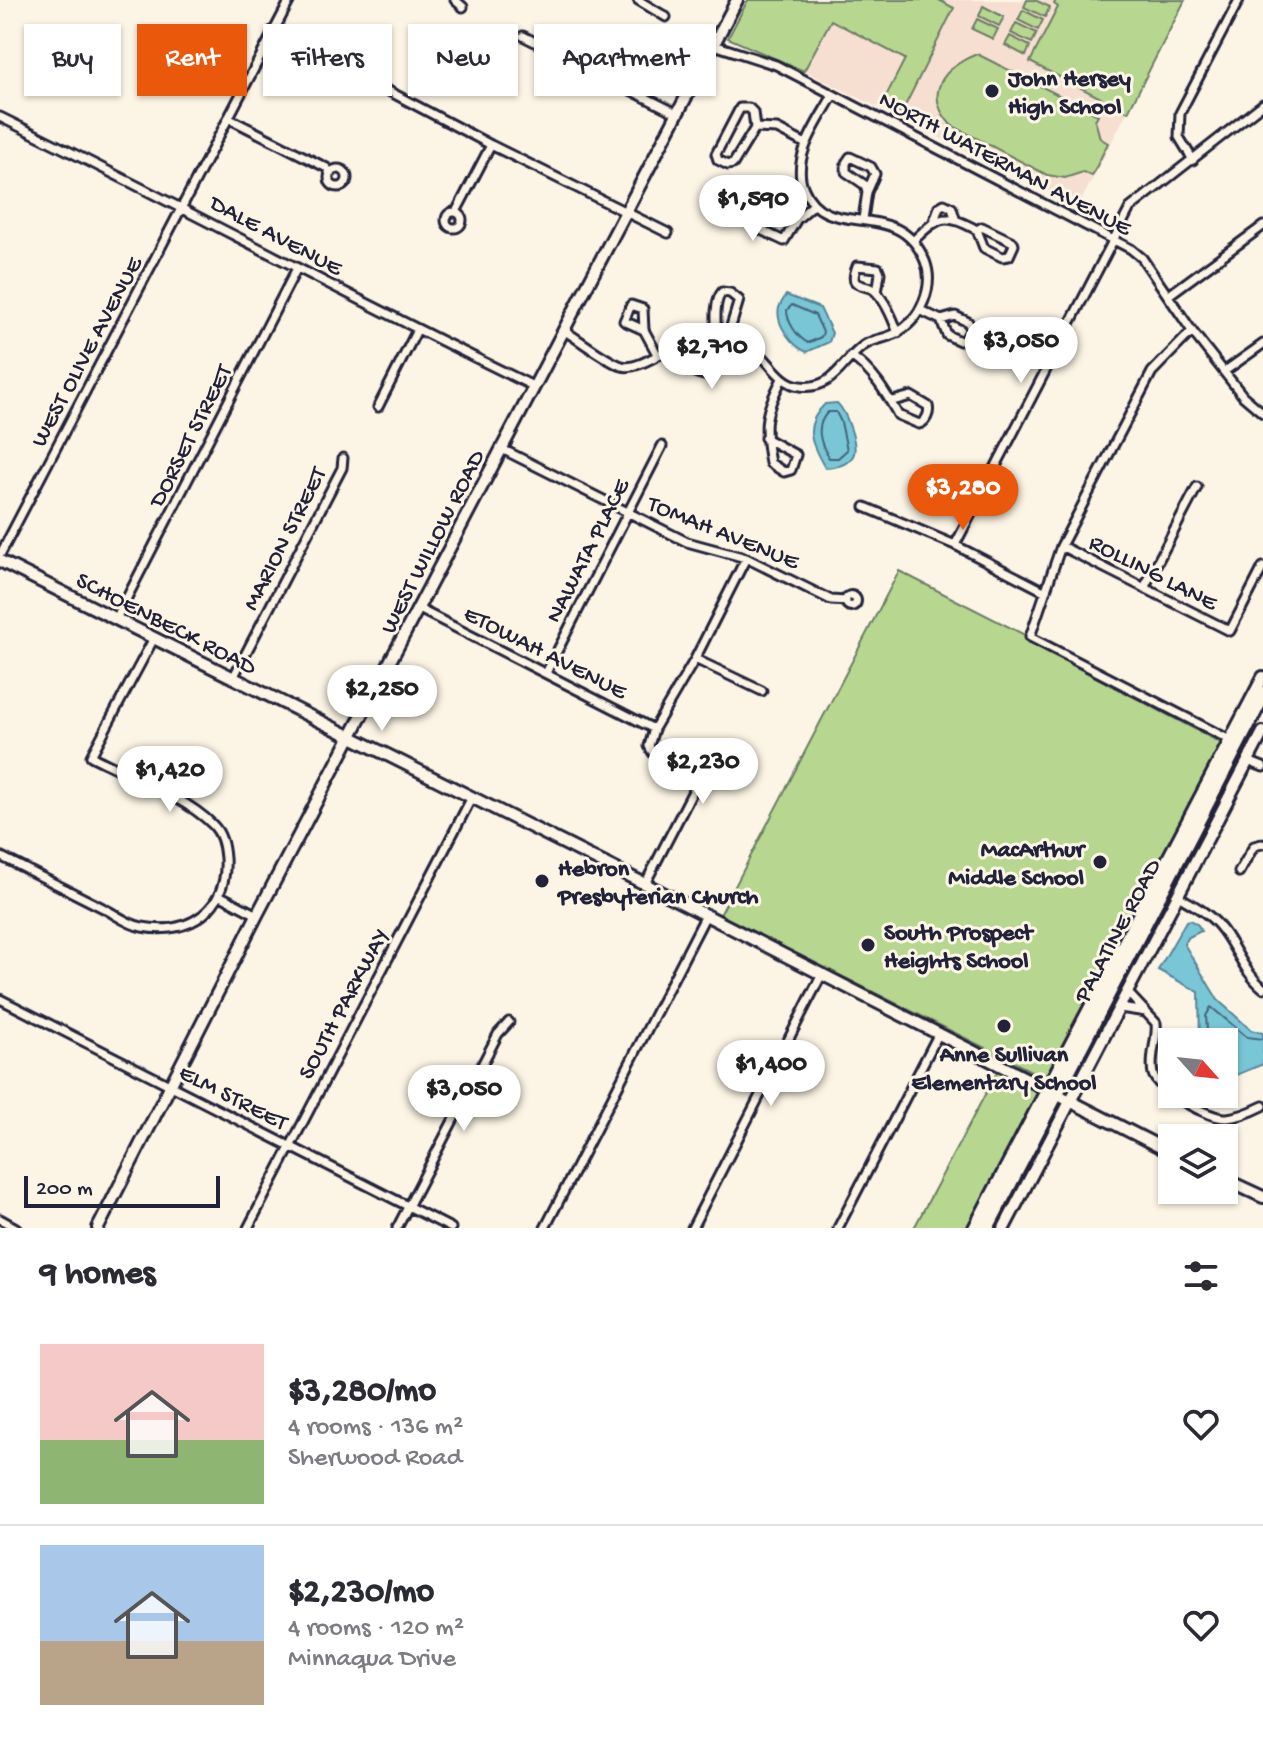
<!DOCTYPE html>
<html lang="en">
<head>
<meta charset="utf-8">
<style>
  :root { --surface:#fff; --page:#f2f2f3; --text:#2b2b33; --muted:#7c7c81; --line:#e1e1e2; --accent:#ea580c }
  body { margin:0; font-family:"Gochi Hand",sans-serif; background:var(--page); color:var(--text); height:100vh; display:flex; flex-direction:column; font-size:30px; white-space:nowrap }
  * { box-sizing:border-box; margin:0 }
  p { font-size:26px; color:var(--muted) }
  .icon { flex:none; width:44px; height:44px; fill:none; stroke:currentColor; stroke-width:2; stroke-linecap:round; stroke-linejoin:round }
  .map { position:relative; height:1228px; overflow:hidden }
  .side { display:flex; flex-direction:column; background:var(--surface); flex:1 }
  .side>* { flex:none }
  .guide { position:absolute; left:24px; top:24px; width:800px; height:72px; display:flex; gap:16px }
  .needle { width:52px; rotate:117deg }
  .fabs { position:absolute; left:1158px; top:1028px; display:grid; gap:16px }
  .fabs a { display:grid; place-items:center; width:80px; height:80px; border-radius:0px; background:var(--surface); box-shadow:0 2px 6px #0004; font-size:40px }
  .scale { position:absolute; left:24px; bottom:20px; width:196px; box-sizing:border-box; padding-left:8px; border:4px solid #22223b; border-top:0; font-size:22px; line-height:28px; white-space:nowrap; color:#22223b; -webkit-text-stroke:6px #fcf5e5; paint-order:stroke }
  .price { position:absolute; translate:-50% -68px; padding:0 18px; border-radius:28px; background:#fff; color:#222; font-size:26px; line-height:52px; filter:drop-shadow(0 2px 4px #0008) }
  .price::after { content:''; position:absolute; left:50%; top:48px; width:24px; height:18px; margin-left:-12px; background:inherit; clip-path:polygon(0 0,100% 0,50% 100%) }
  .price.current { background:var(--accent); color:#fff }
  ul { padding:0; list-style:none }
  li { display:flex; align-items:center; gap:24px; height:200px; padding:0 40px }
  li+li { border-top:2px solid var(--line) }
  li span { display:grid; place-items:center; flex:none; width:224px; height:160px; border-radius:0px; color:#555 }
  li>.icon { margin-inline-start:auto }
  span .icon { width:96px; height:96px; fill:#fffc; stroke-width:1 }
  li b { font-size:34px }
  h2 { display:flex; justify-content:space-between; align-items:center; height:96px; padding:0 40px; font-size:34px }
  .pill { padding:0 28px; border-radius:0px; background:var(--surface); box-shadow:0 2px 6px #0004; font-size:28px; line-height:72px }
  .pill.current { background:var(--accent); color:#fff }
  .map>svg:first-child { display:block }
  .built { fill:#f6dfd1 }
  .green { fill:#b7d790; stroke:#6c7c66; stroke-width:2 }
  .water { fill:#79c6d7; stroke:#568499; stroke-width:2 }
  .lines { fill:none; stroke-linecap:round; stroke-linejoin:round }
  .shore { stroke:#456479; stroke-width:2 }
  .street-casing { stroke:#22223b; stroke-width:13 }
  .secondary-casing { stroke:#22223b; stroke-width:16 }
  .highway-casing { stroke:#22223b; stroke-width:20 }
  .street { stroke:#fcf5e5; stroke-width:7 }
  .secondary { stroke:#fcf5e5; stroke-width:10 }
  .highway { stroke:#fcf5e5; stroke-width:14 }
  .poi-dot { fill:#22223b; stroke:#fcf5e5; stroke-width:3 }
  .labels { text-anchor:middle; stroke-width:6; stroke-linejoin:round; paint-order:stroke }
  .poi-label { font-size:24px; font-weight:bold; fill:#22223b; stroke:#fcf5e5; text-anchor:start }
  .street-label { font-size:24px; fill:#22223b; stroke:#fcf5e5 }
</style>
</head>
<body>
<div class="map">
<svg width="1263" height="1228" viewBox="0 0 1263 1228">
  <rect width="100%" height="100%" fill="#fcf5e5"/>
  <filter id="ink" filterUnits="userSpaceOnUse"><feTurbulence type="fractalNoise" baseFrequency=".0125" numOctaves="2"/><feDisplacementMap in="SourceGraphic" scale="16" xChannelSelector="R" yChannelSelector="G"/><feConvolveMatrix kernelMatrix="1 2 1 2 8 2 1 2 1" color-interpolation-filters="sRGB"/></filter>
  <g filter="url(#ink)">
    <path class="built" d="M748 0H1185L1078 207 781 59 728 38Z"/>
    <path class="green" d="M748 0H939L954 8 901 114 882 104 905 59 831 20 804 71 728 38Z
      M1027 0H1035L1050 7 1045 17 1024 7Z
      M1056 0H1185L1128 112 1030 62 1058 7 1054 4Z
      M983 6 1004 17 999 26 979 16Z
      M1023 10 1043 20 1038 30 1018 20Z
      M977 19 998 29 993 39 972 29Z
      M1016 23 1037 33 1032 43 1011 33Z
      M1010 36 1030 46 1026 56 1005 45Z
      M977 54 1098 115 1095 120 1100 138 1108 143 1092 176 1083 172 1065 178 1047 175 951 125C922 93 944 67 977 54Z
      M899 571 1025 635 1035 645 1223 744 1047 1073 1039 1075 720 915Z
      M997 1072 1039 1093 968 1228H914Z"/>
    <path class="water" d="M786 295 820 308 832 333 829 342 807 352C793 347 775 324 779 308 779 306 785 297 786 295Z
      M837 403C846 411 859 446 853 456 847 466 835 467 825 468 811 444 802 426 825 404Z
      M1190 920 1198 925 1201 931 1187 938 1184 944 1218 1000 1251 1030 1263 1033V1064L1234 1076H1224V1042H1200L1199 992 1158 970 1186 921Z"/>
    <g class="lines">
      <path class="shore" d="M792 305 815 315 823 332 821 337 808 343C797 337 787 322 787 310Z
        M828 412H836L841 422 847 450 838 458H829C820 443 814 426 828 412Z
        M1208 1042 1206 1016 1211 1007 1247 1037 1263 1039"/>
      <defs>
        <path id="street" d="M455 0 463 7
          M638 0 666 17
          M273 30 491 145 668 233
          M523 36 678 114
          M714 45 776 65 1131 249 1142 258 1192 331 1243 396 1263 413
          M740 108H749L753 112 755 128 733 164 728 165 718 160 716 154Z
          M0 117C179 205 355 300 535 387
          M228 118 327 168 330 174
          M755 128 777 129 806 144
          M1193 160 1179 137 1180 113 1239 0
          M329 178a9 9 0 1 1 18 0a9 9 0 1 1-18 0Z
          M446 220a8 8 0 1 1 16 0a8 8 0 1 1-16 0Z
          M456 212 491 145
          M797 219 779 217 765 225 763 231 784 241 797 219 813 205
          M863 219 867 192 875 174 871 167 850 157 846 163V172L865 185 867 192
          M934 221 939 207 944 204 952 208 955 218
          M914 240C940 215 945 213 977 230L982 227 1013 242 1014 245 1009 256 1002 257 984 248 977 230
          M877 293 880 273 878 268 857 266C847 292 866 281 876 292 886 302 893 319 898 333
          M1169 295 1263 226
          M920 310 941 320 947 335 960 341 965 340 971 329 968 322 955 316 941 320
          M644 330 624 321 631 305 643 309 644 330 657 354
          M565 331C578 339 609 363 622 366 645 373 692 324 729 333 764 343 773 383 800 386 833 391 842 361 863 346 872 339 886 339 896 333 921 320 935 286 925 261 898 195 827 243 804 189 790 158 819 121 833 95
          M1192 331 1152 372 1061 546 1030 637 1230 740
          M677 345 697 373 708 376 715 371C722 346 709 308 722 292L730 293 739 300 729 333
          M851 356C873 371 886 393 898 415L919 424C926 422 930 413 928 406L911 396 893 401
          M1225 371 1263 344
          M378 407 417 330
          M765 438 796 455 791 470 784 472 770 463C763 426 764 413 782 379
          M502 449 687 542 746 558 831 600 846 601
          M865 507 955 545 1044 591
          M955 545 1130 208 1263 104
          M1061 546 1230 631 1263 567
          M0 555 290 0
          M1144 588 1197 487
          M845.5 601a5.5 5.5 0 1 1 11 0a5.5 5.5 0 1 1-11 0Z
          M419 609 654 729
          M116 619 297 268
          M695 659 762 691
          M546 673 662 446
          M233 678 342 468 343 458
          M1248 761 1263 767
          M0 856C34 873 69 891 103 908 115 914 129 925 142 927 190 936 228 909 225 858 224 846 222 834 213 825 186 797 127 775 91 756L154 638
          M1239 872 1254 846 1262 844
          M645 884 694 789C681 766 662 773 649 746L654 729 695 659 746 558
          M219 895 257 915
          M1178 896C1195 906 1211 914 1223 931 1237 950 1244 972 1263 988
          M1128 993 1156 1023C1158 1039 1149 1057 1153 1074 1158 1091 1210 1119 1227 1118 1240 1117 1251 1112 1263 1106
          M0 999 451 1228
          M1120 1008 1146 1012
          M0 1219 16 1228
          M248 1228 472 797
          M397 1228 498 1034 509 1022
          M545 1228 706 915
          M692 1228 822 974
          M838 1228 939 1033"/>
        <path id="secondary" d="M0 561 645 884 1172 1153
          M1224 1179 1263 1197
          M98 1228 257 915 737 0
          M974 1228 1263 677
          M1004 1228 1263 732"/>
        <path id="highway" d="M986 1228 1263 694"/>
      </defs>
      <use href="#street" class="street-casing"/>
      <use href="#secondary" class="secondary-casing"/>
      <use href="#highway" class="highway-casing"/>
      <use href="#street" class="street"/>
      <use href="#secondary" class="secondary"/>
      <use href="#highway" class="highway"/>
    </g>
  </g>
  <g class="poi-dot">
    <circle cx="992" cy="91" r="8"/>
    <circle cx="1100" cy="862" r="8"/>
    <circle cx="542" cy="881" r="8"/>
    <circle cx="868" cy="945" r="8"/>
    <circle cx="1004" cy="1026" r="8"/>
  </g>
  <g class="labels">
    <g class="poi-label">
      <text x="1008" y="85">John Hersey<tspan x="1008" dy="28">High School</tspan></text>
      <text x="1084" y="856" text-anchor="end">MacArthur<tspan x="1084" dy="28">Middle School</tspan></text>
      <text x="558" y="875">Hebron<tspan x="558" dy="28">Presbyterian Church</tspan></text>
      <text x="884" y="939">South Prospect<tspan x="884" dy="28">Heights School</tspan></text>
      <text x="1004" y="1061" text-anchor="middle">Anne Sullivan<tspan x="1004" dy="28">Elementary School</tspan></text>
    </g>
    <g class="street-label">
      <text transform="translate(1006 162) rotate(28)" y="8">NORTH WATERMAN AVENUE</text>
      <text transform="translate(277 234) rotate(28)" y="8">DALE AVENUE</text>
      <text transform="translate(85 351) rotate(-62)" y="8">WEST OLIVE AVENUE</text>
      <text transform="translate(189 435) rotate(-63)" y="8">DORSET STREET</text>
      <text transform="translate(724 531) rotate(22)" y="8">TOMAH AVENUE</text>
      <text transform="translate(283 538) rotate(-63)" y="8">MARION STREET</text>
      <text transform="translate(431 541) rotate(-63)" y="8">WEST WILLOW ROAD</text>
      <text transform="translate(586 550) rotate(-63)" y="8">NAWATA PLACE</text>
      <text transform="translate(1154 571) rotate(27)" y="8">ROLLING LANE</text>
      <text transform="translate(167 622) rotate(27)" y="8">SCHOENBECK ROAD</text>
      <text transform="translate(546 651) rotate(27)" y="8">ETOWAH AVENUE</text>
      <text transform="translate(1116 930) rotate(-62)" y="8">PALATINE ROAD</text>
      <text transform="translate(342 1003) rotate(-62)" y="8">SOUTH PARKWAY</text>
      <text transform="translate(234 1096) rotate(27)" y="8">ELM STREET</text>
    </g>
  </g>
</svg>
<div class="fabs">
<a><svg class="needle" viewBox="-14 -14 28 28"><path d="M0-13l5 13h-10z" fill="#e53935"/><path d="M0 13l5-13h-10z" fill="#7c7c81"/></svg></a>
<a><svg class="icon" aria-label="layers" viewBox="0 0 24 24"><path d="M12 4l9 5-9 5-9-5zM3 14l9 5 9-5"/></svg></a>
</div>
<div class="scale">200 m</div>
<b class="price" style="left:753px;top:243px">$1,590</b>
<b class="price" style="left:1021px;top:385px">$3,050</b>
<b class="price" style="left:712px;top:391px">$2,710</b>
<b class="price current" style="left:963px;top:532px">$3,280</b>
<b class="price" style="left:382px;top:733px">$2,250</b>
<b class="price" style="left:703px;top:806px">$2,230</b>
<b class="price" style="left:170px;top:814px">$1,420</b>
<b class="price" style="left:771px;top:1108px">$1,400</b>
<b class="price" style="left:464px;top:1133px">$3,050</b>
<div class="guide">
<a class="pill">Buy</a>
<a class="pill current">Rent</a>
<a class="pill">Filters</a>
<a class="pill">New</a>
<a class="pill">Apartment</a>
</div>
</div>
<section class="side">
<h2>9 homes<svg class="icon" aria-label="filters" viewBox="0 0 24 24"><path d="M4 7h16M4 17h16"/><circle cx="9" cy="7" r="2"/><circle cx="15" cy="17" r="2"/></svg></h2>
<ul>
<li><span style="background:linear-gradient(#f6c9c9 60%,#8fb573 0)"><svg class="icon" aria-label="home" viewBox="0 0 24 24"><path d="M3 11l9-7 9 7M6 9v11h12V9"/></svg></span><div><b>$3,280/mo</b><p>4 rooms · 136 m²</p><p>Sherwood Road</p></div><svg class="icon" aria-label="heart" viewBox="0 0 24 24"><path d="M12 20l-8-8c-3-5 5-10 8-4 3-6 11-1 8 4z"/></svg></li>
<li><span style="background:linear-gradient(#a9c7e8 60%,#b9a48a 0)"><svg class="icon" aria-label="home" viewBox="0 0 24 24"><path d="M3 11l9-7 9 7M6 9v11h12V9"/></svg></span><div><b>$2,230/mo</b><p>4 rooms · 120 m²</p><p>Minnaqua Drive</p></div><svg class="icon" aria-label="heart" viewBox="0 0 24 24"><path d="M12 20l-8-8c-3-5 5-10 8-4 3-6 11-1 8 4z"/></svg></li>
</ul>
</section>
</body>
</html>
